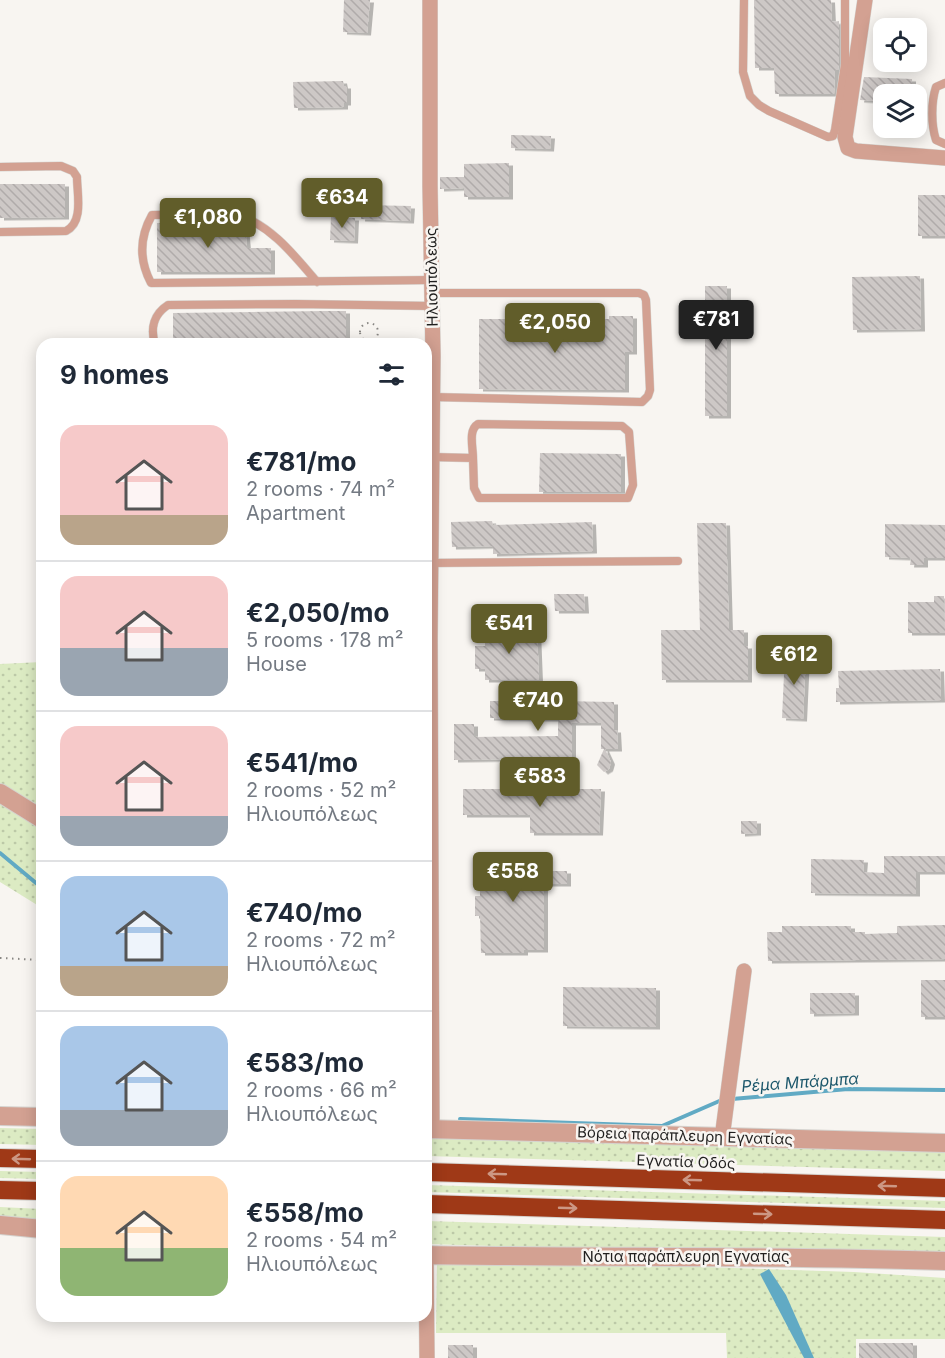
<!DOCTYPE html>
<html lang="en">
<head>
<meta charset="utf-8">
<style>
  :root { --surface:#fff; --page:#f6f6f7; --text:#1f2937; --muted:#747a83; --line:#e0e1e3; --accent:#615d2a }
  body { margin:0; font-family:Inter,sans-serif; background:var(--page); color:var(--text); height:100vh; display:flex; flex-direction:column; font-size:22px; white-space:nowrap }
  * { box-sizing:border-box; margin:0 }
  p { font-size:20px; color:var(--muted) }
  .icon { flex:none; width:33px; height:33px; fill:none; stroke:currentColor; stroke-width:2; stroke-linecap:round; stroke-linejoin:round }
  .map { position:relative; flex:1; overflow:hidden }
  .drawer { position:absolute; left:36px; top:338px; width:396px; height:984px; display:flex; flex-direction:column; background:var(--surface); border-radius:18px; box-shadow:0 3px 15px #0003 }
  .drawer>* { flex:none }
  .controls { position:absolute; left:873px; top:18px; display:grid; gap:12px }
  .controls a { display:grid; place-items:center; width:54px; height:54px; border-radius:12px; background:var(--surface); box-shadow:0 3px 15px #0003; font-size:30px }
  .price { position:absolute; translate:-50% -51px; padding:0 14px; border-radius:6px; background:var(--accent); color:#fff; font-size:20px; line-height:39px; filter:drop-shadow(0 2px 3px #0008) }
  .price::after { content:''; position:absolute; left:50%; top:36px; width:18px; height:14px; margin-left:-9px; background:inherit; clip-path:polygon(0 0,100% 0,50% 100%) }
  .price.on { background:#222; color:#fff }
  ul { padding:0; list-style:none }
  li { display:flex; align-items:center; gap:18px; height:150px; padding:0 24px }
  li+li { border-top:2px solid var(--line) }
  li span { display:grid; place-items:center; flex:none; width:168px; height:120px; border-radius:18px; color:#555 }
  li>.icon { margin-inline-start:auto }
  span .icon { width:72px; height:72px; fill:#fffc; stroke-width:1 }
  li b { font-size:26px }
  h2 { display:flex; justify-content:space-between; align-items:center; height:72px; padding:0 24px; font-size:26px }
  .map>svg:first-child { display:block }
  .grass { fill:url(#grass-dots) }
  .water { fill:#61aac4 }
  .lines { fill:none; stroke-linecap:round; stroke-linejoin:round }
  .stream { stroke:#61aac4; stroke-width:4 }
  .building { fill:url(#building-back-hatch); filter:url(#shadow) }
  .service-casing { stroke:#d5d3cf; stroke-width:9 }
  .minor-casing { stroke:#d5d3cf; stroke-width:16 }
  .tertiary-casing { stroke:#d5d3cf; stroke-width:20 }
  .motorway-casing { stroke:#d5d3cf; stroke-width:20 }
  .path { stroke:#888683; stroke-width:2; stroke-dasharray:1.5 4.5; stroke-linecap:butt }
  .service { stroke:#d3a192; stroke-width:8 }
  .minor { stroke:#d3a192; stroke-width:15 }
  .tertiary { stroke:#d3a192; stroke-width:18 }
  .motorway { stroke:#9f3917; stroke-width:18 }
  .oneway { stroke:#cc9784 }
  .labels { text-anchor:middle; stroke-width:5; stroke-linejoin:round; paint-order:stroke }
  .street-label { font-size:15px; fill:#201f1e; stroke:#f8f5f1 }
  .water-label { font-size:16px; font-style:italic; fill:#1c576b; stroke:#f8f5f1 }
</style>
</head>
<body>
<div class="map">
<svg width="945" height="1358" viewBox="0 0 945 1358">
  <defs>
    <pattern id="grass-dots" width="8" height="8" patternUnits="userSpaceOnUse" patternTransform="scale(1.5)"><rect width="8" height="8" fill="#dcebc3"/><path d="M2 2h.1M6 6h.1" fill="none" stroke="#bcc9a7" stroke-width="1.8" stroke-linecap="round"/></pattern>
    <pattern id="building-back-hatch" width="6" height="6" patternUnits="userSpaceOnUse" patternTransform="scale(1.5)"><rect width="6" height="6" fill="#cdc8c6"/><path d="M-1 5l2 2M0 0l6 6M5-1l2 2" fill="none" stroke="#b0abaa"/></pattern>
    <filter id="shadow"><feDropShadow dx="4" dy="2.5" stdDeviation="0" flood-color="#0004"/></filter>
  </defs>
  <rect width="100%" height="100%" fill="#f8f5f1"/>
  <path class="grass" d="M42 662V908L0 882V664Z
    M0 1128 42 1129V1145L0 1144Z
    M426 1138 945 1150V1171L426 1156Z
    M0 1171 42 1172V1179L0 1178Z
    M426 1185 945 1201V1208L426 1192Z
    M0 1207 42 1209V1229L0 1223Z
    M426 1221 945 1237V1259L426 1244Z
    M437 1258 854 1272 945 1278V1339H856V1358H727L726 1333H436Z"/>
  <path class="water" d="M769 1269 786 1295 814 1358H804L760 1274Z"/>
  <g class="lines">
    <path class="stream" d="M0 853 42 888
      M732 1099 848 1089 945 1090
      M460 1119 662 1126 724 1099"/>
  </g>
  <path class="building" d="M344 0H370L367 33 343 32Z
    M754 0H831L832 22 839 21V64L838 70H835L834 94H775L774 68H755Z
    M864 77 912 79V91L877 89V101L860 100Z
    M343 81 344 86H347V103H344V107L294 108 293 82Z
    M511 135 551 136 550 149 511 148Z
    M509 163V197H464V188L440 189V177H464V164Z
    M0 184H65V217L0 218Z
    M918 195H945V236H918Z
    M362 205 411 206 410 221 361 219Z
    M331 217 355 218 354 241 330 240Z
    M157 223 245 224 247 248H271V272H157Z
    M920 276 921 329 853 330 852 277Z
    M705 286H727V416H705Z
    M324 311H346V344H173V313Z
    M609 316H633V352H625V390L479 389V319H609Z
    M540 453 621 454V492H539Z
    M492 521 493 525 592 522 593 551 493 554V546L452 547 451 522Z
    M697 523H726L729 630H744V646H748V680H662L661 630H700Z
    M885 524 945 525V558H924V565H910L911 558 885 557Z
    M554 594H584L585 611H555Z
    M934 596H944L945 633H908V602H934Z
    M485 629H537L539 680H485V669H475V646H485Z
    M785 653 806 654 803 719 782 718Z
    M940 669 941 700 836 702V688H839L838 671Z
    M502 700 614 702V730H617L618 749H605L611 762 609 769 604 772 597 765 604 749H601V723H572V758L454 760V724H474V737L558 736V719L490 718V701H502Z
    M463 789H601L599 833H530V815H463Z
    M741 821H757V833L741 834Z
    M480 854H532V865H543V871H567V884H544V950H524V953H481L480 916H475V896H480Z
    M884 856H945V872H916V894L811 893V859L864 860 863 872 884 873Z
    M945 925V959L768 961 767 932H782V926H851V932H865V934L897 933V926Z
    M921 980H945V1017H921Z
    M563 987 656 988V1027L563 1026Z
    M810 993H855V1013L810 1014Z
    M859 1343H913V1358H859Z
    M448 1345H473V1358H448Z"/>
  <g class="lines">
    <defs>
      <path id="service" d="M744 0 743 72 750 96 759 105 769 111 828 137 833 136 835 130 845 64V0
        M945 83 936 87C931 102 931 125 936 140L945 144
        M0 167 61 166 73 171 77 177C77 194 84 222 66 231L0 232
        M317 282C294 255 270 224 235 214L152 215C139 238 139 260 151 283L432 280
        M155 344C150 328 154 314 168 305L296 304 433 306
        M432 397 642 402 648 396 650 390 646 300 644 295 639 293H433
        M431 457 473 458C473 447 468 430 478 424L622 426 629 432 633 485 628 498H479L474 488 473 458
        M430 563 678 561"/>
      <path id="minor" d="M430 0V186L433 356 430 638 432 1129
        M865 0 845 137 848 148 856 151 945 158
        M722 1138 744 971
        M426 1255 427 1358"/>
      <path id="tertiary" d="M0 793 42 819
        M0 1116 42 1117
        M426 1129 945 1143
        M0 1225 42 1229
        M426 1255C599 1258 772 1255 945 1261"/>
      <path id="motorway" d="M0 1158 42 1159
        M426 1172 945 1188
        M0 1190 42 1191
        M426 1204 945 1220"/>
    </defs>
    <use href="#service" class="service-casing"/>
    <use href="#minor" class="minor-casing"/>
    <use href="#tertiary" class="tertiary-casing"/>
    <use href="#motorway" class="motorway-casing"/>
    <path class="path" d="M360 332a9 9 0 1 1 18 0a9 9 0 1 1-18 0Z
      M0 958 42 960"/>
    <use href="#service" class="service"/>
    <use href="#minor" class="minor"/>
    <use href="#tertiary" class="tertiary"/>
    <use href="#motorway" class="motorway"/>
  </g>
  <defs><path id="oneway-shaft" d="M-6 0H5M1.5-3L5.5 0L1.5 3" fill="none" stroke-width="1.6" stroke-linecap="round" stroke-linejoin="round" transform="scale(1.5)"/></defs>
  <g class="oneway">
    <use href="#oneway-shaft" transform="translate(21 1159) rotate(-178)"/>
    <use href="#oneway-shaft" transform="translate(497 1174) rotate(-178)"/>
    <use href="#oneway-shaft" transform="translate(692 1180) rotate(-178)"/>
    <use href="#oneway-shaft" transform="translate(887 1186) rotate(-178)"/>
    <use href="#oneway-shaft" transform="translate(568 1208) rotate(2)"/>
    <use href="#oneway-shaft" transform="translate(763 1214) rotate(2)"/>
  </g>
  <g class="labels">
    <g class="street-label">
      <text transform="translate(432 277) rotate(-91)" y="5">Ηλιουπόλεως</text>
      <text transform="translate(685 1136) rotate(2)" y="5">Βόρεια παράπλευρη Εγνατίας</text>
      <text transform="translate(686 1162) rotate(2)" y="5">Εγνατία Οδός</text>
      <text x="686" y="1262">Νότια παράπλευρη Εγνατίας</text>
    </g>
    <g class="water-label">
      <text transform="translate(800 1082) rotate(-4)" y="6">Ρέμα Μπάρμπα</text>
    </g>
  </g>
</svg>
<div class="controls">
<a><svg class="icon" aria-label="locate" viewBox="0 0 24 24"><circle cx="12" cy="12" r="6"/><path d="M12 2v4M12 18v4M2 12h4M18 12h4"/></svg></a>
<a><svg class="icon" aria-label="layers" viewBox="0 0 24 24"><path d="M12 4l9 5-9 5-9-5zM3 14l9 5 9-5"/></svg></a>
</div>
<b class="price" style="left:342px;top:229px">€634</b>
<b class="price" style="left:208px;top:249px">€1,080</b>
<b class="price on" style="left:716px;top:351px">€781</b>
<b class="price" style="left:555px;top:354px">€2,050</b>
<b class="price" style="left:509px;top:655px">€541</b>
<b class="price" style="left:794px;top:686px">€612</b>
<b class="price" style="left:538px;top:732px">€740</b>
<b class="price" style="left:540px;top:808px">€583</b>
<b class="price" style="left:513px;top:903px">€558</b>
<section class="drawer">
<h2>9 homes<svg class="icon" aria-label="filters" viewBox="0 0 24 24"><path d="M4 7h16M4 17h16"/><circle cx="9" cy="7" r="2"/><circle cx="15" cy="17" r="2"/></svg></h2>
<ul>
<li><span style="background:linear-gradient(#f6c9c9 75%,#b9a48a 0)"><svg class="icon" aria-label="home" viewBox="0 0 24 24"><path d="M3 11l9-7 9 7M6 9v11h12V9"/></svg></span><div><b>€781/mo</b><p>2 rooms · 74 m²</p><p>Apartment</p></div></li>
<li><span style="background:linear-gradient(#f6c9c9 60%,#9aa5b1 0)"><svg class="icon" aria-label="home" viewBox="0 0 24 24"><path d="M3 11l9-7 9 7M6 9v11h12V9"/></svg></span><div><b>€2,050/mo</b><p>5 rooms · 178 m²</p><p>House</p></div></li>
<li><span style="background:linear-gradient(#f6c9c9 75%,#9aa5b1 0)"><svg class="icon" aria-label="home" viewBox="0 0 24 24"><path d="M3 11l9-7 9 7M6 9v11h12V9"/></svg></span><div><b>€541/mo</b><p>2 rooms · 52 m²</p><p>Ηλιουπόλεως</p></div></li>
<li><span style="background:linear-gradient(#a9c7e8 75%,#b9a48a 0)"><svg class="icon" aria-label="home" viewBox="0 0 24 24"><path d="M3 11l9-7 9 7M6 9v11h12V9"/></svg></span><div><b>€740/mo</b><p>2 rooms · 72 m²</p><p>Ηλιουπόλεως</p></div></li>
<li><span style="background:linear-gradient(#a9c7e8 70%,#9aa5b1 0)"><svg class="icon" aria-label="home" viewBox="0 0 24 24"><path d="M3 11l9-7 9 7M6 9v11h12V9"/></svg></span><div><b>€583/mo</b><p>2 rooms · 66 m²</p><p>Ηλιουπόλεως</p></div></li>
<li><span style="background:linear-gradient(#ffd9b3 60%,#8fb573 0)"><svg class="icon" aria-label="home" viewBox="0 0 24 24"><path d="M3 11l9-7 9 7M6 9v11h12V9"/></svg></span><div><b>€558/mo</b><p>2 rooms · 54 m²</p><p>Ηλιουπόλεως</p></div></li>
</ul>
</section>
</div>
</body>
</html>
